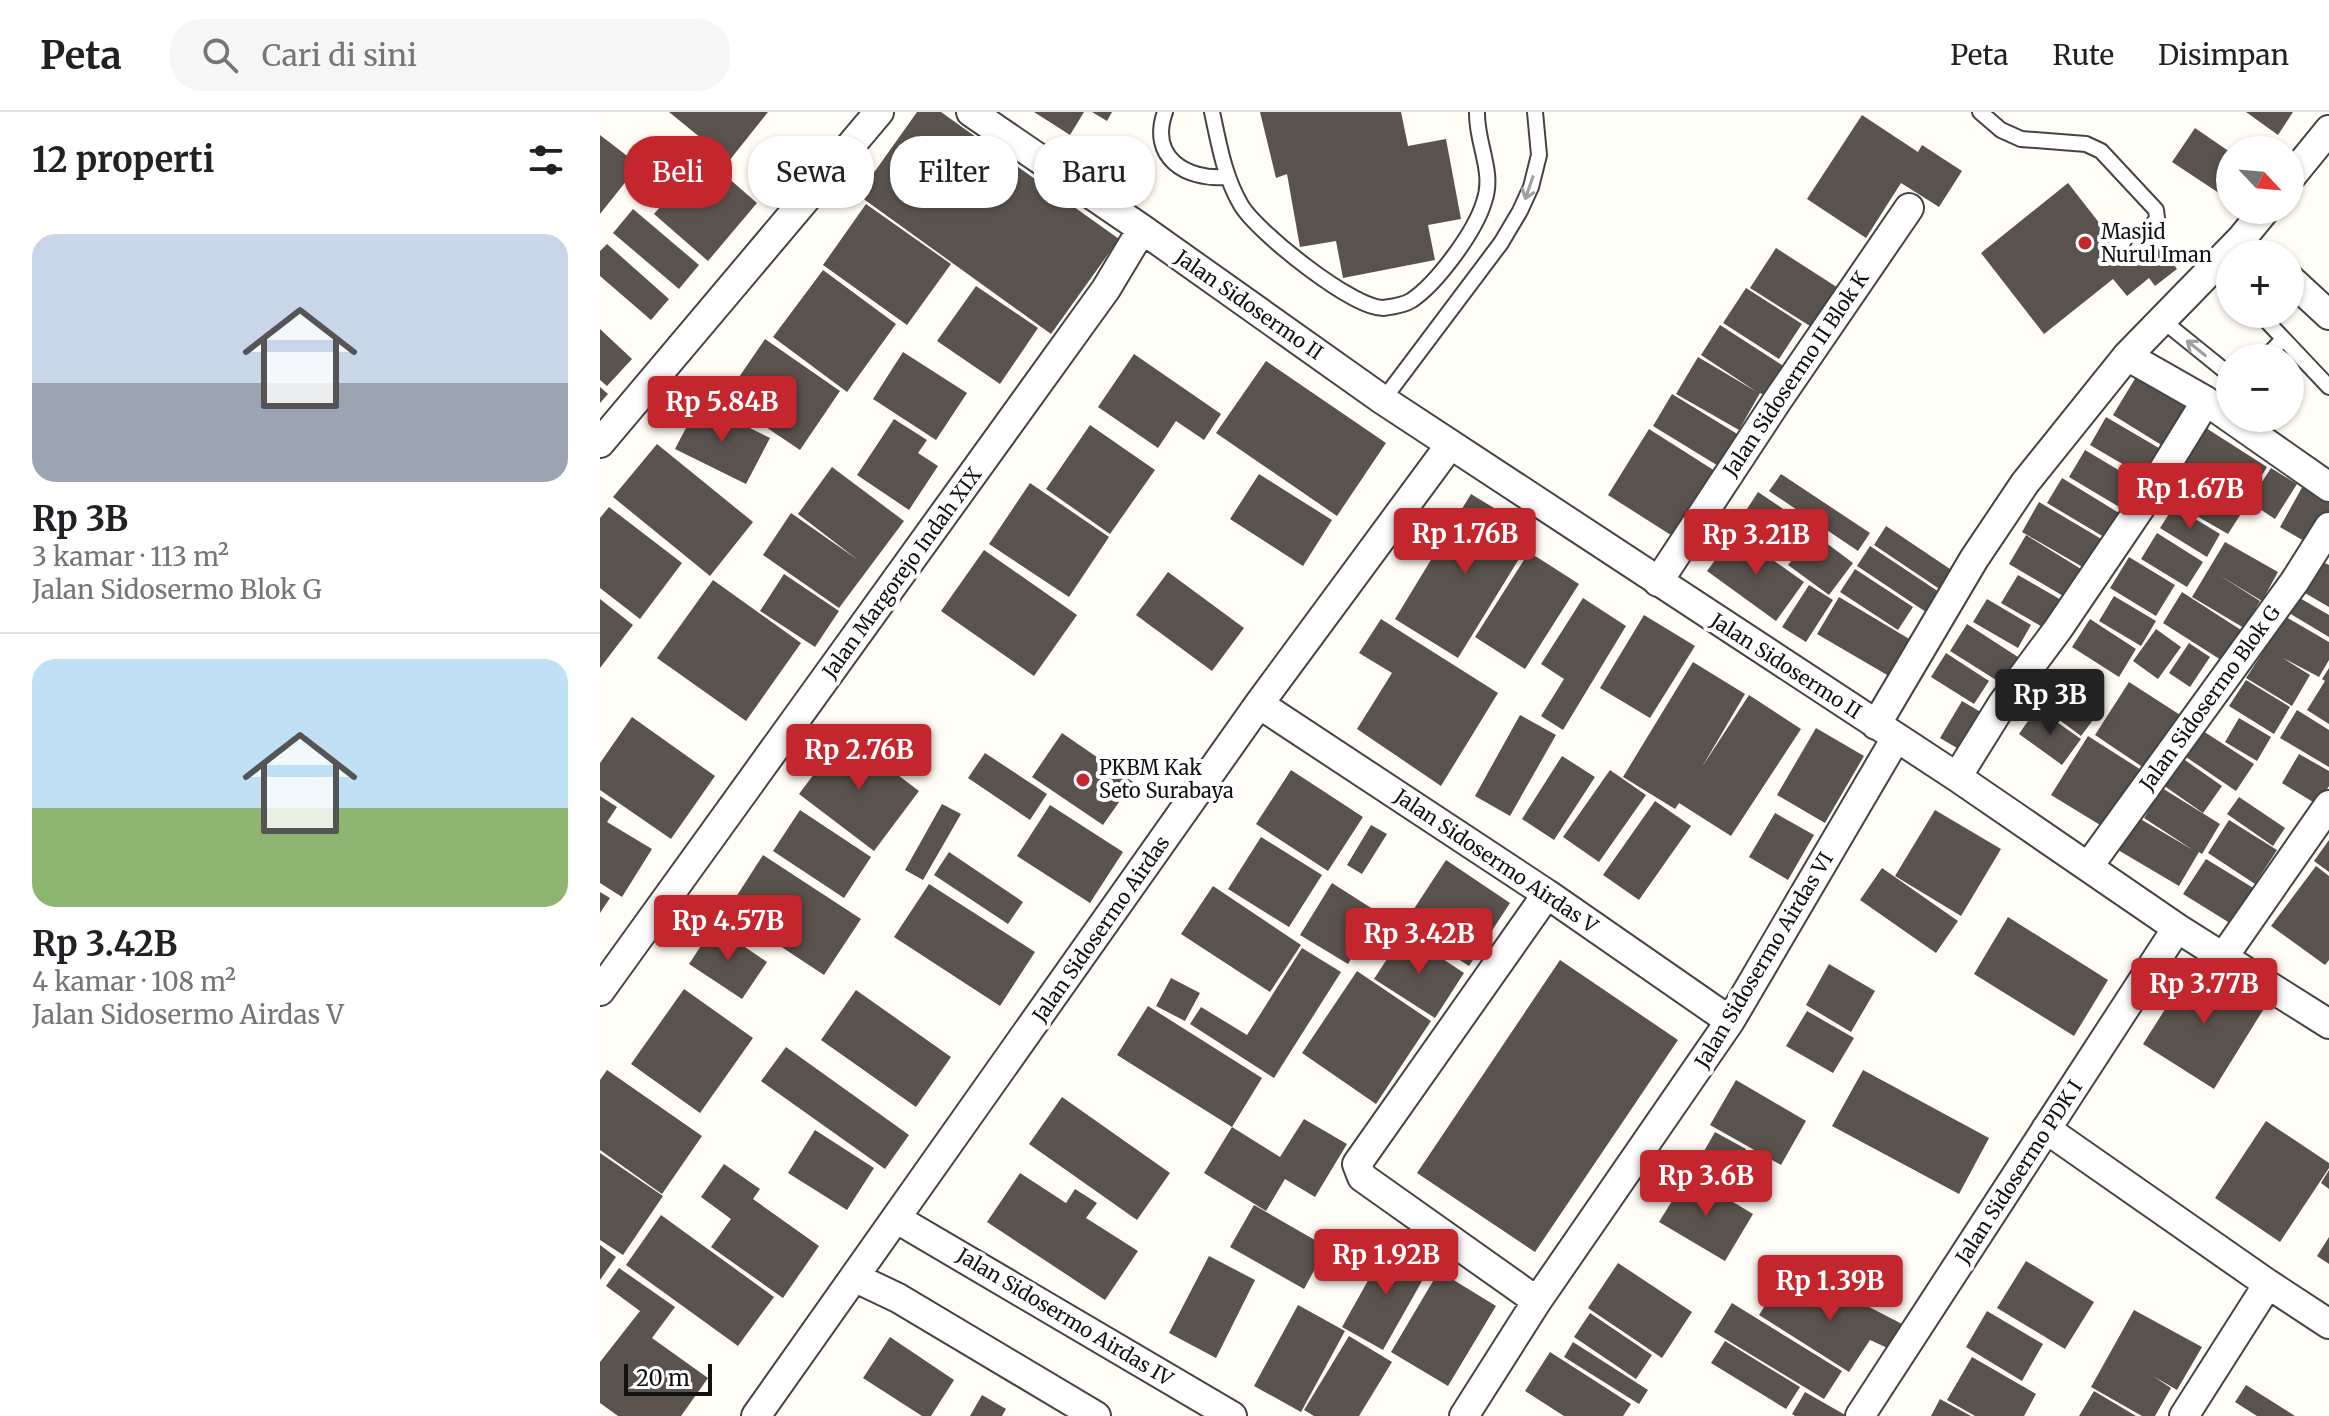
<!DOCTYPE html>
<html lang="id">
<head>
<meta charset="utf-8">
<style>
  :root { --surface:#fff; --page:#f6f6f6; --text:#202124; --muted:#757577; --line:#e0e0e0; --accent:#c4262e }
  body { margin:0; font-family:Merriweather,serif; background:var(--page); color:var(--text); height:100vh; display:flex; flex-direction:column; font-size:30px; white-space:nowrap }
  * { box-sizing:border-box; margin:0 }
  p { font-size:26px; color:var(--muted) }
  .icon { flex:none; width:44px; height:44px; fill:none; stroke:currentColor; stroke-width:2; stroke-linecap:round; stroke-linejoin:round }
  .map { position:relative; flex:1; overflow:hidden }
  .side { display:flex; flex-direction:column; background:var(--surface); width:600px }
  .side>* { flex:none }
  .top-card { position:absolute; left:24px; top:24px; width:760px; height:72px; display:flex; gap:16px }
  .needle { width:52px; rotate:116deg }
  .buttons { position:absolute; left:1616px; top:24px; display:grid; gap:16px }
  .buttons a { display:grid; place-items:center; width:88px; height:88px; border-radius:50%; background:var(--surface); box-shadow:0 2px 6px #0004; font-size:40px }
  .scale { position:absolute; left:24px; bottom:20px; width:88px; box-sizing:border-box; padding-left:8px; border:4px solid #111; border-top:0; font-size:22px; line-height:28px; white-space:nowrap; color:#111; -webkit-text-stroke:6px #fff; paint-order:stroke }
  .price { position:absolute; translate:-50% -68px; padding:0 18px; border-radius:8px; background:var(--accent); color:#fff; font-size:26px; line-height:52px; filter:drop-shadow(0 2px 4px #0008) }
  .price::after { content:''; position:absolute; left:50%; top:48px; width:24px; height:18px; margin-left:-12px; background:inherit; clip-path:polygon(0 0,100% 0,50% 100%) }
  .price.current { background:#222; color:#fff }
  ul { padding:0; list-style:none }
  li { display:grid; align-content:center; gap:16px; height:424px; padding:0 32px }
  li+li { border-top:2px solid var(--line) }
  li span { display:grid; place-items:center; height:248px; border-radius:24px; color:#555 }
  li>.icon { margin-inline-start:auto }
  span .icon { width:144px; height:144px; fill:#fffc; stroke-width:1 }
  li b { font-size:34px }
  h2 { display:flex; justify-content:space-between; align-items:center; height:96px; padding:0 32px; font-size:34px }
  .pill { padding:0 28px; border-radius:32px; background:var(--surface); box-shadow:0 2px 6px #0004; font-size:28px; line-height:72px }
  .pill.current { background:var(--accent); color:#fff }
  header { display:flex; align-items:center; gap:48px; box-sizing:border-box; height:112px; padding:0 40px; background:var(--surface); border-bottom:2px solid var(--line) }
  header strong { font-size:38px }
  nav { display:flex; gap:44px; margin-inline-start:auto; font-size:28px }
  .search { width:560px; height:72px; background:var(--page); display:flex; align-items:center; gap:20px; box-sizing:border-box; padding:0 28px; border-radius:32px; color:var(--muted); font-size:30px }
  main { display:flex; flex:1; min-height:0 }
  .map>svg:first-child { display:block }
  .building { fill:#5a524d }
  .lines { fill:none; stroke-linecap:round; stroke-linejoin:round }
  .service-casing { stroke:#444; stroke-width:18 }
  .minor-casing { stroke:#444; stroke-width:32 }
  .service { stroke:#fff; stroke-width:14 }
  .minor { stroke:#fff; stroke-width:28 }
  .oneway { stroke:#a0a0a0 }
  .poi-dot { fill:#c4262e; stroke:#fff; stroke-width:3 }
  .labels { text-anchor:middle; stroke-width:8; stroke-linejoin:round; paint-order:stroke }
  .poi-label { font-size:20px; fill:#111; stroke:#fff; text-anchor:start }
  .street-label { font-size:20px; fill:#111; stroke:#fff }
</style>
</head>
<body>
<header>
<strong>Peta</strong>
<div class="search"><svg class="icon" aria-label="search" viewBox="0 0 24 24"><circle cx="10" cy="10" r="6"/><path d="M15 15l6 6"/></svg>Cari di sini</div>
<nav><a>Peta</a><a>Rute</a><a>Disimpan</a></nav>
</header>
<main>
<section class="side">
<h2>12 properti<svg class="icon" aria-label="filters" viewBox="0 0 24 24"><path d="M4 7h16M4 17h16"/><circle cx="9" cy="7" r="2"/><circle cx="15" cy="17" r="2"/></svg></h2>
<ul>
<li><span style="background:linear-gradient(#c9d6e8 60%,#9aa5b1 0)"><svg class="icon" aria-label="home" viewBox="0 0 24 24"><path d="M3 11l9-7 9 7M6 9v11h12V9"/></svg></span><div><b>Rp 3B</b><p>3 kamar · 113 m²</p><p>Jalan Sidosermo Blok G</p></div></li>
<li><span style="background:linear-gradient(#bfe0f5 60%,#8fb573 0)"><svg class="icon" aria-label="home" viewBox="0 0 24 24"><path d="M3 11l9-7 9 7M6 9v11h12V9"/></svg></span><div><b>Rp 3.42B</b><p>4 kamar · 108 m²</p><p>Jalan Sidosermo Airdas V</p></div></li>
</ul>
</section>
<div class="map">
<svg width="1729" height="1304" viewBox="0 0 1729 1304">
  <rect width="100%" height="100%" fill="#fffdf5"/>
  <path class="building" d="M69 0H168L129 49Z
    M317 0H341L519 127 451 222 258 83Z
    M434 0H484L470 23Z
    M492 0H512L507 9Z
    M660 0H801L808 34 846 27 861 107 828 113 835 148 743 166 736 129 700 135 687 62 676 66Z
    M1646 0H1693L1678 23Z
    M1262 3 1318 40 1322 33 1362 59 1339 95 1301 71 1266 126 1207 87Z
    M1595 16 1630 40 1628 87 1572 50Z
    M0 23 39 53 0 102Z
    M103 44 157 91 108 149 54 102Z
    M1468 71 1526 145 1528 143 1536 153 1538 152 1536 149 1558 132 1577 157 1555 174 1549 166 1527 184 1513 167 1444 222 1381 141Z
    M266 92 351 152 307 213 223 153Z
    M33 97 99 153 79 177 13 121Z
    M7 132 69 187 51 208 0 164V139Z
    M1176 136 1246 181 1221 221 1150 176Z
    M223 158 296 212 247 280 173 225Z
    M376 174 438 216 400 272 337 229Z
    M1146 176 1202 212 1179 247 1123 211Z
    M1120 213 1185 255 1166 284 1160 281 1139 318 1076 282 1098 245 1157 280 1101 243Z
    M0 217 32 247 7 274 0 268Z
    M165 227 240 279 200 338 124 287Z
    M303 240 367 281 336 328 273 287Z
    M534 242 621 302 604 328 576 309 558 336 498 295Z
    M666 249 786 331 737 404 616 321Z
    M1536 265 1586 296 1563 334 1513 303Z
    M0 275 8 282 0 291Z
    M1072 282 1139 323 1120 355 1053 314Z
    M99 291 170 326 146 372 75 337Z
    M1506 305 1564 339 1548 367 1490 333Z
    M294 307 327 328 318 341 338 354 309 398 257 363Z
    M490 313 555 358 510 422 446 377Z
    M1606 316 1667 355 1644 392 1582 353Z
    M1049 317 1115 359 1074 425 1008 383Z
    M57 332 153 410 110 464 13 385Z
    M1485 338 1542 372 1526 399 1469 365Z
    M232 355 304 409 239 496 163 443 191 401 258 448 198 402Z
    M1671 356 1697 372 1675 407 1649 390Z
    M659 362 732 408 703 454 630 407Z
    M1181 362 1270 421 1258 439 1169 379Z
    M1462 366 1519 401 1504 425 1447 391Z
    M430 371 509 425 469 485 389 432Z
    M1704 372 1729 386V402L1711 433 1680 415Z
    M1603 373 1644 397 1628 422 1588 399Z
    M1158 380 1210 415 1188 448 1136 414Z
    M871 382 935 421 858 546 795 507Z
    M1439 390 1503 428 1486 457 1422 420Z
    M1574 394 1620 422 1607 445 1560 416Z
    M9 395 82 451 40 507 0 476V406Z
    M1286 414 1359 463 1347 482 1274 433Z
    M1135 421 1204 470 1176 509 1107 459Z
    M1213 421 1253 451 1229 483 1188 453Z
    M1557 421 1603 450 1587 475 1541 447Z
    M1426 423 1481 457 1465 485 1409 452Z
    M1625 430 1678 460 1662 489 1619 463 1660 489 1644 516 1592 485Z
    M1270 434 1342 482 1329 502 1257 454Z
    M384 438 477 503 434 564 341 499Z
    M929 440 979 472 925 557 875 525Z
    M1529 445 1575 473 1556 504 1510 476Z
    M1723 450 1729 453V495L1705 481Z
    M1255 457 1313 495 1298 518 1240 480Z
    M568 460 644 516 612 559 536 503Z
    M184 462 239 499 215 535 160 499Z
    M1418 463 1463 489 1446 517 1401 491Z
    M113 468 201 531 146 609 57 546Z
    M1209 473 1233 488 1206 530 1182 515Z
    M1582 480 1641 518 1621 548 1563 511Z
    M1514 484 1556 509 1541 534 1499 509Z
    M1239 485 1316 531 1294 567 1217 522Z
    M1698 485 1729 503V525L1689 501Z
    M983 486 1026 514 963 618 941 604 964 567 941 552Z
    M0 487 33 513 0 556Z
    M1387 487 1431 513 1418 536 1373 510Z
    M1044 503 1095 534 1050 606 1000 576Z
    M1686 505 1729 530V548L1719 565 1683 546 1710 563 1692 594 1646 566Z
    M781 507 898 581 841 674 757 617 792 561 759 541Z
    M1490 507 1536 537 1519 565 1472 535Z
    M1367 512 1421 547 1404 573 1350 539Z
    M1556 517 1581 535 1558 567 1533 549Z
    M1589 531 1610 545 1590 575 1569 561Z
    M1346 541 1389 569 1374 592 1331 565Z
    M1093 550 1145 582 1102 655 1149 583 1201 617 1131 724 1079 691 1075 697 1023 665Z
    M1729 556V612L1707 598 1725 569 1722 567Z
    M1451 558 1502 596 1481 624 1430 586Z
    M1646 568 1690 595 1674 622 1629 594Z
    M1529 570 1588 608 1553 662 1495 623Z
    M1362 589 1384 602 1362 639 1340 626Z
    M1437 596 1481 627 1462 653 1419 622Z
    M1697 598 1729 618V655L1680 626Z
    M920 603 956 623 910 704 875 684Z
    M32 605 115 664 71 727 0 678V651Z
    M1639 606 1671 625 1657 649 1625 630Z
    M1216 616 1264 644 1225 711 1177 683Z
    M1603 619 1654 652 1636 679 1586 645Z
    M462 621 533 670 503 713 432 665Z
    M244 622 319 679 274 739 199 682Z
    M1488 624 1546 661 1510 719 1451 683Z
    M385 641 447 682 430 708 368 666Z
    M1699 642 1729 659V674L1718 693 1682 671Z
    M962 644 995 665 954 728 922 707Z
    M1582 646 1622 674 1603 701 1563 673Z
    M691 658 763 705 728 759 656 712Z
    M1010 658 1046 683 999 750 963 725Z
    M1562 676 1620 712 1602 742 1599 740 1579 774 1518 738 1537 705 1593 738 1544 706Z
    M0 684 17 695 7 710 52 737 22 785 0 771Z
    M1639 685 1685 716 1673 734 1627 702Z
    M1055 689 1091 714 1039 788 1003 763Z
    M342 692 361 702 323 768 305 758Z
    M450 693 523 740 490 791 417 744Z
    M200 698 271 745 244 786 173 739Z
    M1335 698 1401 737 1361 804 1295 764Z
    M1175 701 1214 723 1188 768 1149 745Z
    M1629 708 1677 738 1655 772 1608 741Z
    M771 713 787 722 762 762 747 753Z
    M661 725 722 763 689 815 628 777Z
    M1729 728V760L1714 749Z
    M349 740 423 790 408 812 334 763Z
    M163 743 261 807 224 863 127 799Z
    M1606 747 1655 777 1633 813 1583 782Z
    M846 748 910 791 869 854 804 812Z
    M1716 754 1729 764V848L1725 853 1671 814Z
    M1282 756 1358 809 1336 841 1260 788Z
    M732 771 779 801 748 852 700 823Z
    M329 772 435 840 400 894 294 825Z
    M613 774 701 833 670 880 581 822Z
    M0 780 10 786 0 801Z
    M1408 805 1508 868 1474 924 1374 862Z
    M114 814 167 850 142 887 89 852Z
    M804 821 864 861 835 906 774 867Z
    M702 836 741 860 674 966 590 912 601 895 647 923Z
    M960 848 1078 928 935 1140 817 1061Z
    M1595 850 1665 895 1614 977 1543 932Z
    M1229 852 1275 879 1251 920 1206 893Z
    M757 859 831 909 776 992 702 941Z
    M571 866 600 881 585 909 556 894Z
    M84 877 153 926 100 1001 31 952Z
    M256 878 351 945 316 995 221 928Z
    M548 894 662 966 632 1015 517 943Z
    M1207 899 1254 926 1233 961 1186 934Z
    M186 935 309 1023 285 1057 161 969Z
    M7 958 102 1024 62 1082 0 1038V968Z
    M1263 958 1389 1026 1359 1082 1232 1014Z
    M1136 968 1206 1009 1181 1053 1110 1013Z
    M462 985 570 1061 537 1108 429 1032Z
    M704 1007 747 1032 715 1085 685 1067 666 1099 604 1061 632 1015 680 1045Z
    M1666 1009 1729 1051V1056L1680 1130 1615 1086Z
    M215 1018 274 1056 247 1098 188 1061Z
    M1115 1020 1146 1037 1122 1079 1091 1062Z
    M0 1041 63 1084 23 1143 0 1128Z
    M124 1052 160 1077 153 1087 219 1134 183 1186 111 1135 131 1107 101 1085Z
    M1729 1058V1077L1721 1071Z
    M420 1061 466 1091 475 1077 497 1091 486 1106 538 1139 505 1188 387 1110Z
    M1088 1063 1153 1102 1125 1149 1059 1110Z
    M654 1093 727 1135 704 1177 630 1135Z
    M61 1103 174 1185 138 1234 26 1153Z
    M1729 1125V1152L1717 1144Z
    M789 1131 830 1155 783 1238 742 1215Z
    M0 1133 16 1145 0 1168Z
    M609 1144 655 1168 616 1246 569 1221Z
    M1426 1149 1494 1190 1465 1237 1397 1196Z
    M1018 1151 1092 1200 1062 1246 988 1196Z
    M19 1156 75 1195 52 1226 108 1266 81 1304H18L0 1291V1250L40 1199 6 1174Z
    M839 1159 896 1194 848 1274 791 1240Z
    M1184 1163 1235 1196 1242 1181 1306 1214 1294 1239 1270 1228 1249 1260 1159 1203Z
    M1132 1191 1242 1259 1224 1287 1114 1220Z
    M698 1193 745 1219 701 1300 654 1274Z
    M1534 1198 1602 1235 1577 1278 1553 1264 1571 1276 1555 1304H1542L1491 1275Z
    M1387 1199 1443 1232 1422 1269 1366 1235Z
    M990 1201 1052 1243 1036 1267 974 1225Z
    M749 1224 792 1250 759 1304H714L704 1298Z
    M290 1225 354 1268 331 1304H322L263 1266Z
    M1125 1229 1200 1275 1186 1297 1111 1251Z
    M973 1230 1048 1278 1039 1292 964 1245Z
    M950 1240 1031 1292 1023 1304H964L925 1279Z
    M1372 1245 1436 1282 1424 1304H1375L1347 1288Z
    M1646 1273 1695 1304H1657L1635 1290Z
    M1494 1279 1536 1304H1479Z
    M1205 1280 1247 1304H1195L1192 1302Z
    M382 1283 406 1297 402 1304H370Z
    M1340 1287 1371 1304H1331Z"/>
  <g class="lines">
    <defs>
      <path id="service" d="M565 0C549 45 585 68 626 65
        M612 0C619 32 624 64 641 93 657 120 752 196 783 196 791 195 805 193 812 188 837 171 875 120 884 90 895 60 876 31 877 0
        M1380 0 1401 18 1421 27 1486 32 1501 39 1556 98 1557 106 1538 136
        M1613 156 1630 173
        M1660 202 1729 275
        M1562 208 1630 263
        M1665 246 1683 227
        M783 288 901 131 920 99 931 75 939 43 935 0"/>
      <path id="minor" d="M371 0 542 117 783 288 1357 665 1577 816 1729 912
        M1690 66 1729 18
        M1690 167 1729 203
        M1527 244 1606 289 1729 375
        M0 331 279 0
        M1058 470 1177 289 1309 96
        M659 592 947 782 1130 909
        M1276 613 1374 447 1425 371 1527 244 1642 126 1665 98
        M1357 665 1403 591 1458 517 1540 396 1606 289
        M1488 755 1695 469 1729 415
        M1624 844 1729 693
        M0 879 506 177 542 117
        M1446 1017 1668 1172 1584 1304
        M297 1107 632 1304
        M254 1165 298 1186 496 1304
        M1668 1172 1729 1212
        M937 1189 762 1065 757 1052 947 782
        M156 1304 659 592 850 333
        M864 1304 937 1189 1130 909 1296 626
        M1260 1304 1577 816"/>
    </defs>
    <use href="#service" class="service-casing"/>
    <use href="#minor" class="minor-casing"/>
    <use href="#service" class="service"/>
    <use href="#minor" class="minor"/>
  </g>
  <defs><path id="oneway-shaft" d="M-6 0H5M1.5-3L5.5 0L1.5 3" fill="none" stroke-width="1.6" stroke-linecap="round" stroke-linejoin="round" transform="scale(2)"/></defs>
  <g class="oneway">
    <use href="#oneway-shaft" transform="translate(929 76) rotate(109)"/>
    <use href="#oneway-shaft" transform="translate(1596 236) rotate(-141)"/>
  </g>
  <g class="poi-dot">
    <circle cx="1485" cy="131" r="8"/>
    <circle cx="483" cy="668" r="8"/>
  </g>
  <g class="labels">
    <g class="poi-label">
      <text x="1501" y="127">Masjid<tspan x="1501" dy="23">Nurul Iman</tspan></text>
      <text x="499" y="663">PKBM Kak<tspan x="499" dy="23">Seto Surabaya</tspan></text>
    </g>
    <g class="street-label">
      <text transform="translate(649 193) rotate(35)" y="7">Jalan Sidosermo II</text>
      <text transform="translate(1196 262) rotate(-56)" y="7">Jalan Sidosermo II Blok K</text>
      <text transform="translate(302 461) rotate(-54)" y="7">Jalan Margorejo Indah XIX</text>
      <text transform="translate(1186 554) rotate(33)" y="7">Jalan Sidosermo II</text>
      <text transform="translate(1610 586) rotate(-54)" y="7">Jalan Sidosermo Blok G</text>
      <text transform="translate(896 749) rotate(34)" y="7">Jalan Sidosermo Airdas V</text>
      <text transform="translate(501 817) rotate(-55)" y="7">Jalan Sidosermo Airdas</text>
      <text transform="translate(1164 848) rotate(-59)" y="7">Jalan Sidosermo Airdas VI</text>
      <text transform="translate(1419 1060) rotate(-57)" y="7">Jalan Sidosermo PDK I</text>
      <text transform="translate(465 1205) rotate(31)" y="7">Jalan Sidosermo Airdas IV</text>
    </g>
  </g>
</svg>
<div class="buttons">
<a><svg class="needle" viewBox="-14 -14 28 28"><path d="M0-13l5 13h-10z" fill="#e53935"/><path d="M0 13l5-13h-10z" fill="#757577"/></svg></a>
<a>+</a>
<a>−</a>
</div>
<div class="scale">20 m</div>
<b class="price" style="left:122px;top:332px">Rp 5.84B</b>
<b class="price" style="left:1590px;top:419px">Rp 1.67B</b>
<b class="price" style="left:865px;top:464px">Rp 1.76B</b>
<b class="price" style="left:1156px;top:465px">Rp 3.21B</b>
<b class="price current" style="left:1450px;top:625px">Rp 3B</b>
<b class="price" style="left:259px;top:680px">Rp 2.76B</b>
<b class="price" style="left:128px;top:851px">Rp 4.57B</b>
<b class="price" style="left:819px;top:864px">Rp 3.42B</b>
<b class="price" style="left:1604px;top:914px">Rp 3.77B</b>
<b class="price" style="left:1106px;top:1106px">Rp 3.6B</b>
<b class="price" style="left:786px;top:1185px">Rp 1.92B</b>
<b class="price" style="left:1230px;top:1211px">Rp 1.39B</b>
<div class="top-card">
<a class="pill current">Beli</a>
<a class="pill">Sewa</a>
<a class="pill">Filter</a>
<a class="pill">Baru</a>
</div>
</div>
</main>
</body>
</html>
